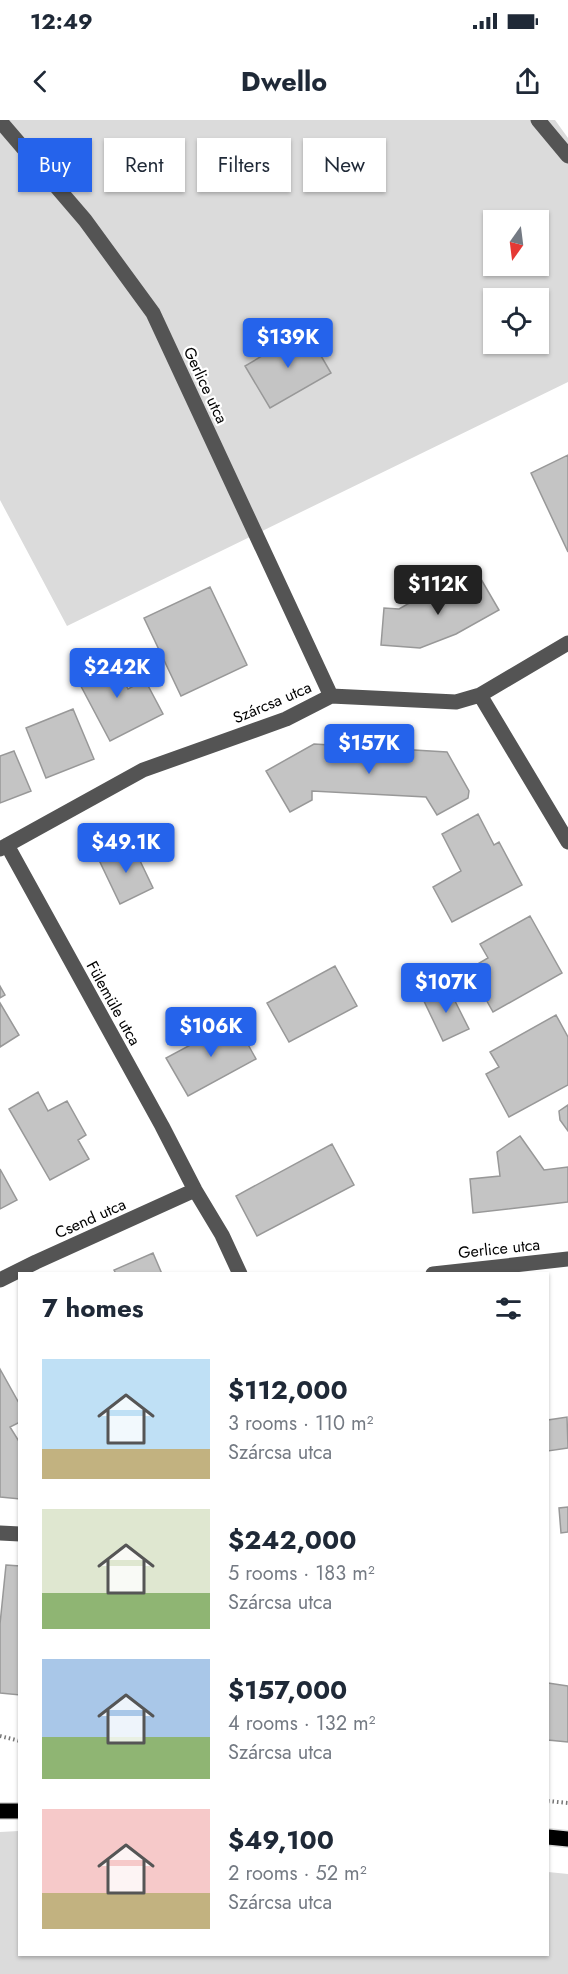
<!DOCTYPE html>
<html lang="en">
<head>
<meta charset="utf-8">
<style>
  :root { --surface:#fff; --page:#f6f6f7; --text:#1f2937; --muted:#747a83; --accent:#2563eb }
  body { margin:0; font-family:Jost,sans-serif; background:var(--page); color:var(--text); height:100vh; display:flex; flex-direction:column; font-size:22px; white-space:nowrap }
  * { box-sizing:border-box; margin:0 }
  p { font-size:20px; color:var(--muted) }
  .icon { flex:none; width:33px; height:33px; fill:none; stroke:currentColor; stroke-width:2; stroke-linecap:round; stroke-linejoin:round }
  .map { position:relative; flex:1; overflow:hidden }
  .drawer { position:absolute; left:18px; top:1152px; width:531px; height:684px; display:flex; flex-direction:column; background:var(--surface); border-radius:0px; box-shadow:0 2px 4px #0004 }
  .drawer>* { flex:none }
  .banner { position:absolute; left:18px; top:18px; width:532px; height:54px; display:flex; gap:12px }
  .needle { width:39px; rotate:194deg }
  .tools { position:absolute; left:483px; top:90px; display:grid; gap:12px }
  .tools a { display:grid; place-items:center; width:66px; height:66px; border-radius:0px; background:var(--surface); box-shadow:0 2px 4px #0004; font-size:30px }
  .price { position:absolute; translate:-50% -51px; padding:0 14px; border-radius:6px; background:var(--accent); color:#fff; font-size:20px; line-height:39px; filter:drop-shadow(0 2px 3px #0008) }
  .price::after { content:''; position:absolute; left:50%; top:36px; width:18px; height:14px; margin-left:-9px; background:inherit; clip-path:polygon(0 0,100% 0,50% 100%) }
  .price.active { background:#222; color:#fff }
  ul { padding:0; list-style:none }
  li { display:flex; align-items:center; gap:18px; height:150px; padding:0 24px }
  li span { display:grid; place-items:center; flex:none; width:168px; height:120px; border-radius:0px; color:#555 }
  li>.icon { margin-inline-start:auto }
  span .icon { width:72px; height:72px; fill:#fffc; stroke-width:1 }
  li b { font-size:26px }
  h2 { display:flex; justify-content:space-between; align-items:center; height:72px; padding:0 24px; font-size:26px }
  .tag { padding:0 21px; border-radius:0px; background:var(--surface); box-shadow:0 2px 4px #0004; font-size:21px; line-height:54px }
  .tag.active { background:var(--accent); color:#fff }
  .status { display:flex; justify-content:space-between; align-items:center; height:42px; padding:0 30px; background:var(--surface); direction:ltr }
  .status svg { height:16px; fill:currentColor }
  header { display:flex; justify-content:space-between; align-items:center; height:78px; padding:0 24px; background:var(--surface); font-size:27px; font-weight:700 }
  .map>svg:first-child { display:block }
  .green { fill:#dbdbdb; fill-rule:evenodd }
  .building { fill:#c4c4c4; stroke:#989898; stroke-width:1.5 }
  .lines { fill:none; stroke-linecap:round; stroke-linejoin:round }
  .major-casing { stroke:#dbdbdb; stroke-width:18 }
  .path { stroke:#767676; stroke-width:4; stroke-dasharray:1.5 3; stroke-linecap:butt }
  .minor { stroke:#545454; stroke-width:15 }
  .major { stroke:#000; stroke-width:15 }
  .labels { text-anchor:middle; stroke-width:4.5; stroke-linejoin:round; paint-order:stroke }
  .street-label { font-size:16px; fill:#000; stroke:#fff }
</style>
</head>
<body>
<div class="status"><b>12:49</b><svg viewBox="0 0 49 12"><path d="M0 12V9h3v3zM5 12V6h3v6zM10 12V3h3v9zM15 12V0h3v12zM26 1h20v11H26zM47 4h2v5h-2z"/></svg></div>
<header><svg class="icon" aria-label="back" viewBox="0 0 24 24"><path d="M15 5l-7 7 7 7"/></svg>Dwello<svg class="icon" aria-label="share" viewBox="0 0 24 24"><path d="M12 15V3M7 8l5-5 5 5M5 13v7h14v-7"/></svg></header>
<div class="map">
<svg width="568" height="1854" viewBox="0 0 568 1854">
  <rect width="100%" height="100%" fill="#fff"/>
  <path class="green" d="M0 0H555L568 18V262L67 506 0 380ZM494 100H538V146H494ZM494 178H538V224H494Z
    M19 1711 20 1834H548V1752L568 1754V1854H0V1712Z"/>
  <path class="building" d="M306 210 331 253 270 288 245 246Z
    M568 335V432L531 353Z
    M478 454 499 490 456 514 420 528 381 525 384 488 399 489 427 473 431 480Z
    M210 467 247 545 181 576 144 498Z
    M110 535 128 569 145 560 163 594 110 621 74 553Z
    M73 589 94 639 46 658 26 608Z
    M314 624 447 632 469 671 468 678 437 695 426 677 312 671V680L290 692 266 651Z
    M14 631 31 671 0 683V636Z
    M478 694 494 725 499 722 522 765 452 802 433 767 461 751 442 714Z
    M132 724 153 768 120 784 99 740Z
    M530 796 562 853 493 892 469 849 488 838 480 824Z
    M335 846 357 886 289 922 267 883Z
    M0 866 5 875 0 878Z
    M448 867 469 909 443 921 423 879Z
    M0 883 19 915 0 927Z
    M556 895 568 917V965L509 997 486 954 499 947 490 932Z
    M235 901 256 939 188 976 166 938Z
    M38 972 48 991 67 981 86 1015 78 1020 89 1039 50 1060 9 989Z
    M568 985V1011L560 1000 559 991Z
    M520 1016 544 1050 568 1047V1082L473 1093 470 1059 500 1056 497 1032Z
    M332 1024 354 1065 257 1116 236 1076Z
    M0 1049 17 1080 0 1089Z
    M153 1133 162 1154H116L114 1150Z
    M0 1249 20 1285V1302L10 1307 20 1323V1379L0 1377Z
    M567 1297 568 1328 548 1331V1300Z
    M568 1387V1412L561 1413 559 1388Z
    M6 1445 20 1446V1575L0 1573V1504Z
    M548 1563 568 1566V1622L548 1620Z"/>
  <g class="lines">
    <defs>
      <path id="major" d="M0 1691H20
        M548 1717 568 1719"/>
    </defs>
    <use href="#major" class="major-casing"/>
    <path class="path" d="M0 1616 20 1621
      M548 1681 568 1683"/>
    <path class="minor" d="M538 0 568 36
      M0 1 85 100 153 193 331 576
      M480 575 568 722
      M7 725 162 1006 195 1070 222 1115 240 1154
      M0 729 143 650 286 599 331 576 456 582 480 575 568 523
      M433 1154 568 1139
      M0 1160 36 1142 195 1070
      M0 1413 20 1414"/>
    <use href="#major" class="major"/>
  </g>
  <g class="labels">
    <g class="street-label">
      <text transform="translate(206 265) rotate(65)" y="6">Gerlice utca</text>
      <text transform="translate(272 582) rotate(-23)" y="6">Szárcsa utca</text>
      <text transform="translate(114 883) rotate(61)" y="6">Fülemüle utca</text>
      <text transform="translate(90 1098) rotate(-24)" y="6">Csend utca</text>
      <text transform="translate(499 1128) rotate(-6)" y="6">Gerlice utca</text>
    </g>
  </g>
</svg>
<div class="tools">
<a><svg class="needle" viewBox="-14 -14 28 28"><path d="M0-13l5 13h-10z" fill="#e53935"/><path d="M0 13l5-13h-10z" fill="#747a83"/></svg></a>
<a><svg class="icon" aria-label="locate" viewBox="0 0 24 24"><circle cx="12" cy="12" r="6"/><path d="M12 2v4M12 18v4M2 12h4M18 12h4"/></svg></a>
</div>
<b class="price" style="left:288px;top:249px">$139K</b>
<b class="price active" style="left:438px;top:496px">$112K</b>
<b class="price" style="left:117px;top:579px">$242K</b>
<b class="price" style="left:369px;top:655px">$157K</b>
<b class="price" style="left:126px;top:754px">$49.1K</b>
<b class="price" style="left:446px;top:894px">$107K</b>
<b class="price" style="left:211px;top:938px">$106K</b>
<div class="banner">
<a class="tag active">Buy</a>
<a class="tag">Rent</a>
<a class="tag">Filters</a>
<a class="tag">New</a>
</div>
<section class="drawer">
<h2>7 homes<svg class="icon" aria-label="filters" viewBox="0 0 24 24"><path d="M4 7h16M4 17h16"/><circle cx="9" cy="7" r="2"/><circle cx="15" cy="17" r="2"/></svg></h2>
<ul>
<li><span style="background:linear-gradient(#bfe0f5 75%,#c2b280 0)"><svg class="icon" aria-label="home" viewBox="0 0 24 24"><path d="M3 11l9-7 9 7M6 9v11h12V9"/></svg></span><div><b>$112,000</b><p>3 rooms · 110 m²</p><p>Szárcsa utca</p></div></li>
<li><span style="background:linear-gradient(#dfe7d0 70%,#8fb573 0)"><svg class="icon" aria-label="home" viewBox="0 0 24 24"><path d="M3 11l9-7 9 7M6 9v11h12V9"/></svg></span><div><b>$242,000</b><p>5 rooms · 183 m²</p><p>Szárcsa utca</p></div></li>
<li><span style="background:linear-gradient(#a9c7e8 65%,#8fb573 0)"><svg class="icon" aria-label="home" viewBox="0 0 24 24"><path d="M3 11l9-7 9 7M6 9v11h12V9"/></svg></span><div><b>$157,000</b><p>4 rooms · 132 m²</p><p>Szárcsa utca</p></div></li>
<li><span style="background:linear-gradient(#f6c9c9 70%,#c2b280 0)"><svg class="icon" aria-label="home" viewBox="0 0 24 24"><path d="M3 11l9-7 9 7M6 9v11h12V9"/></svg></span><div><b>$49,100</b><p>2 rooms · 52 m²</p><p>Szárcsa utca</p></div></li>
</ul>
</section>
</div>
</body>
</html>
